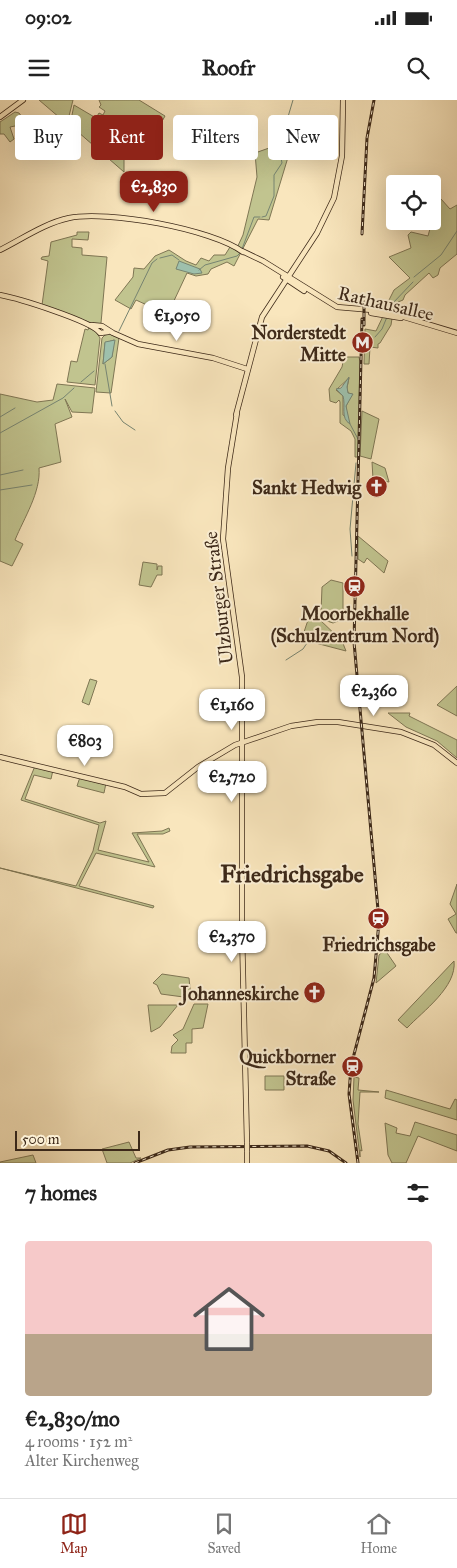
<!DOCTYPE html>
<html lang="en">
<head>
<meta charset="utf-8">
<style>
  :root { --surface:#fff; --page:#f6f6f6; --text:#222; --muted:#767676; --line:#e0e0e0; --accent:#8f2418 }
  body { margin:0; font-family:"IM FELL Great Primer",serif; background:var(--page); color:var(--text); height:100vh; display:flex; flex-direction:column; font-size:19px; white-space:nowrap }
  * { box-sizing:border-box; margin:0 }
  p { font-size:16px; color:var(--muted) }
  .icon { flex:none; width:28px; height:28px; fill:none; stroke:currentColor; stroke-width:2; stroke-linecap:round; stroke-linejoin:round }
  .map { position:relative; height:1063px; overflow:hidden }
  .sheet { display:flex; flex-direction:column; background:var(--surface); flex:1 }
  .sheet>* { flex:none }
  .banner { position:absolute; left:15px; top:15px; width:428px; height:45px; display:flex; gap:10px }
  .controls { position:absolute; left:386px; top:75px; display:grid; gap:10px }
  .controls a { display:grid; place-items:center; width:55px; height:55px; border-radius:5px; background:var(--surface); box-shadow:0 5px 20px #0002; font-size:25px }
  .scale { position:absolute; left:15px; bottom:12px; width:125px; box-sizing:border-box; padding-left:5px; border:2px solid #3d2919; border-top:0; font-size:14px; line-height:18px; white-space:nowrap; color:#3d2919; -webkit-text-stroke:4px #fbefd4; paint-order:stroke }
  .price { position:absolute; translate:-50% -42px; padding:0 11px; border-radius:10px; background:#fff; color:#222; font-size:16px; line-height:32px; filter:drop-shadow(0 1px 2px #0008) }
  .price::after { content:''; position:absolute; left:50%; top:30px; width:15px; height:11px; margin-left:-8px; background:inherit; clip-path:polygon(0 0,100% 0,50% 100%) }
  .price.current { background:var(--accent); color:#fff }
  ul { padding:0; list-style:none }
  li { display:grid; align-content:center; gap:10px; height:265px; padding:0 25px }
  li+li { border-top:1px solid var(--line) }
  li span { display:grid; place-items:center; height:155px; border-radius:5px; color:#555 }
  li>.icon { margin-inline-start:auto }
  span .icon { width:90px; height:90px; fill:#fffc; stroke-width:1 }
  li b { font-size:21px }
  h2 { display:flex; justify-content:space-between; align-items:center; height:60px; padding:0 25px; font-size:21px }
  .pill { padding:0 18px; border-radius:5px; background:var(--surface); box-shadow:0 5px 20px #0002; font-size:18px; line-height:45px }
  .pill.current { background:var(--accent); color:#fff }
  .status { display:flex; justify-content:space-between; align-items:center; height:35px; padding:0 25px; background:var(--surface); direction:ltr }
  .status svg { height:14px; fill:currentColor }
  header { display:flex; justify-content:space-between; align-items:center; height:65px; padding:0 25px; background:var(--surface); font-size:22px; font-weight:700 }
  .menu { display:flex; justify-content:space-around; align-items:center; height:70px; border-top:1px solid var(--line); background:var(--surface); font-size:14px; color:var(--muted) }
  .menu a { display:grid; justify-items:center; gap:2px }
  .menu .current { color:var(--accent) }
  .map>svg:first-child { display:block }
  .green { fill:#c1c48f; stroke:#7f7654; fill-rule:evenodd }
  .water { fill:#9ec0ac; stroke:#778471 }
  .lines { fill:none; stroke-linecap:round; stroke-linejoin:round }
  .stream { stroke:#778471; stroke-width:1 }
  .major-casing { stroke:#3d2919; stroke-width:6 }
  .major { stroke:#f9e6bd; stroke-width:4.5 }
  .rail-casing { stroke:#3d2919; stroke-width:3 }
  .rail { stroke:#fbefd4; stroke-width:1; stroke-dasharray:4; stroke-linecap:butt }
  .major-bridge-casing { stroke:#3d2919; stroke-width:6; stroke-linecap:butt }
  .major-bridge { stroke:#f9e6bd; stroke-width:4.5 }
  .labels { text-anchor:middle; stroke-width:4; stroke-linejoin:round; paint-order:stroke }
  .street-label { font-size:19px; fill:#3d2919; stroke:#fbefd4 }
  .poi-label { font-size:19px; font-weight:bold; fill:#3d2919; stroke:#fbefd4; text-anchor:end }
  .district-label { font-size:24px; font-weight:bold; fill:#3d2919; stroke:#fbefd4 }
</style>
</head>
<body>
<div class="status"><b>09:02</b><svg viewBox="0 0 49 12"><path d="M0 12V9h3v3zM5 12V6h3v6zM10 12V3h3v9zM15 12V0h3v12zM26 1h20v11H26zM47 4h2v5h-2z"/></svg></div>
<header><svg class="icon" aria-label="menu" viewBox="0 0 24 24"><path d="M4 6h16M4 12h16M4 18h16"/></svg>Roofr<svg class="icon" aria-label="search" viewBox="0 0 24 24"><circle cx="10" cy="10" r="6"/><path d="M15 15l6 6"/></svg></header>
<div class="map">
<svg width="457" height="1063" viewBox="0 0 457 1063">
  <rect width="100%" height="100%" fill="#f9e6bd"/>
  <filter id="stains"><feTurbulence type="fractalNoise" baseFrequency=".004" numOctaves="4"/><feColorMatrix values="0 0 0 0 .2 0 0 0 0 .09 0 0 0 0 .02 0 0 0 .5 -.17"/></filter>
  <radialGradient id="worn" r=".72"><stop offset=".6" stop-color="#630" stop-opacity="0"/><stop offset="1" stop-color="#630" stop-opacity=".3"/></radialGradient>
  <path class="green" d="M39 0H73L67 24Z
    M99 0H139L165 16 156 32 159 37 134 20 131 23 124 43V72L70 25 74 5 96 18 99 13 103 15 105 11 99 7 101 5Z
    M15 12 19 13 33 31 28 32 24 25 20 30 15 26 10 27 14 39 10 42 4 34H0V22Z
    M286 42 292 44 269 120 258 119 234 166 227 162 211 169 208 174 196 176 187 173 172 205 177 207 175 211 162 205 160 207 147 205 136 200 131 209 115 200 133 177 134 168 144 169 155 156 169 150 186 161 196 165 201 158 209 161 214 155H225L230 147 236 150 243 135 257 77 255 53Z
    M441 99 450 109 457 105V154L440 168 438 175 433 178 429 173 405 195 403 200 398 202 397 210 393 212 391 225 380 243 378 244V248L370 247 369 264H364L365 229 376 231 386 210 376 206 377 201 388 202 394 190 410 178 389 157 411 148 408 135 411 132 428 136 437 103Z
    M77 132H89L88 140 72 139V147L82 148V155L107 157 101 223 97 225 42 205 48 161 41 159 42 157 49 156 51 142 77 135Z
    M89 227 95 230 100 238 95 285 67 282 71 261 77 262 85 229 88 230Z
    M109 234 119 238 111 293 96 292 102 238 105 235ZM114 240 112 257 103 264 105 243Z
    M344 257H359L360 262 358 357H355V339L351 331 340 323V302L339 300 336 303 330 301 329 289 342 267ZM349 278 347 288 348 293 352 294 346 306 347 317 343 315V296L336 290Z
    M57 284 95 288 92 313 72 312 65 299 72 317 55 324 61 362 39 368C41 392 24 418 15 440L23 444 12 466 0 461V294L37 302 53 300Z
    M362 311 379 319 371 359 360 356Z
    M372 362 385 368 389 382 373 379Z
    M358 436 388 461 384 473 367 458 364 463 358 459Z
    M143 462 157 464V470L158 466H162V475H157L151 487 139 485Z
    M331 480 343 483V519L333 523 324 520 321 513 322 487Z
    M310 514 313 518H318L342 541 346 551 308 541 303 535Z
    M90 579 97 581 89 605 82 602Z
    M457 586V616L437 605Z
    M388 613H410L409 616 457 640V658L437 641 406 627Z
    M35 666 53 670 51 679 34 675 25 699 100 723 106 721 98 750 149 762 132 733 162 731 169 728 170 731 163 734H137L155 767 96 753 79 786 154 806 153 808 0 768 76 786 93 751 99 725 21 700Z
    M80 677 106 683 104 693 77 686Z
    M457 784V833H456L448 819 456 814 450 804Z
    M385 850 396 866 376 883 379 855Z
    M454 861C457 887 423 911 407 928L398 920Z
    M162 874 189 878 191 898 161 894 157 885 153 883Z
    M194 904H208L203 928 192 929V943H186V953H171L172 946 178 940 173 935 183 929Z
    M148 905H178L160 927 151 932Z
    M265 976H284V990H265Z
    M354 977 359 978 358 990 379 992H360L358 1024 362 1051 360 1050V1057L353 1000Z
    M386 990 450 1009 455 999 457 1000V1020L385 998Z
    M415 1022 457 1035V1051L418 1036 406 1063H392L388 1055 385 1023 397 1028 396 1033 410 1036Z
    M129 1042 136 1058H141L130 1063H107L102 1049Z
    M33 1055 36 1063H0V1062Z"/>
  <path class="water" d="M179 161 200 169 202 173 194 174 176 169Z
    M115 240 112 257 103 264 105 242Z
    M349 277 347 287 348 293 353 294 346 306 350 324C340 318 346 306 343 296L336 289 341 288Z"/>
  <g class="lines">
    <path class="stream" d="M262 117 266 116 274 96V75L282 63 279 47 293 0
      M242 149 254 117H260
      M160 158 172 155 179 160
      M199 170 205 165 237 156 240 153
      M414 177 441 155 457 131
      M390 212 392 204 413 182
      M119 231 152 163 157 159
      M375 237 382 229 387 217
      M105 264 112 306
      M81 282 94 271
      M115 311 123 322 135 330
      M0 317 15 308
      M350 324 358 339
      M0 333 63 298 74 288
      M0 375 23 370
      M0 390 32 385
      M352 456 350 429 356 363
      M286 560 303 549 307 543"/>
    <defs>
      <path id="major" d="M0 17 23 0
        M0 150C22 139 45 123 69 118 107 110 212 129 243 152
        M242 151 263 161 337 207 384 211 457 233
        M283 177 304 191
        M0 195C17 198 92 221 100 233L108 232
        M371 213 401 218
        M91 225 102 226 113 233 138 244 213 258 247 269
        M237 313 228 368 223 439 242 577V831L247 1043
        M236 315 262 217 317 133 334 98 342 56 343 0
        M0 657 125 687 141 694 165 693 198 667 235 645 291 626 318 622H338L401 632 434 645 457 663
        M247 1051V1063"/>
    </defs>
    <use href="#major" class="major-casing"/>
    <use href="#major" class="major"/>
    <defs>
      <path id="rail" d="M362 134 367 38 374 0
        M364 225V202
        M135 1063 168 1050 190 1047 307 1046 329 1051 346 1063
        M358 1063 349 994 351 966 374 878 379 821 354 542 362 219"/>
    </defs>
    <use href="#rail" class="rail-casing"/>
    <use href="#rail" class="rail"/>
    <defs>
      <path id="major-bridge" d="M247 1043V1051"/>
    </defs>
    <use href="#major-bridge" class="major-bridge-casing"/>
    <use href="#major-bridge" class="major-bridge"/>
  </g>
  <defs>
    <symbol id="metro-disc" viewBox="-11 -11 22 22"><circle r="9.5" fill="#8f2418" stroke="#fbefd4"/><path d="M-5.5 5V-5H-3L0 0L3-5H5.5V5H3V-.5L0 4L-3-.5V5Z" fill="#fff"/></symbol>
    <symbol id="church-disc" viewBox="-11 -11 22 22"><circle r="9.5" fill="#8f2418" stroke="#fbefd4"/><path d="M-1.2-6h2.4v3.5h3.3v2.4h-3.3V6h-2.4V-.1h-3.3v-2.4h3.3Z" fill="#fff"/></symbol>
    <symbol id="station-disc" viewBox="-11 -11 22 22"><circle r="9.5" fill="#8f2418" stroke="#fbefd4"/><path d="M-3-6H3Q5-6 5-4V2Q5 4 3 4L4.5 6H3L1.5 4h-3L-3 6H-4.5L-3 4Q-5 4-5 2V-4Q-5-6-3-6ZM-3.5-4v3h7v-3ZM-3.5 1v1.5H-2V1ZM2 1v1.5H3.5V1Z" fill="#fff"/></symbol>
  </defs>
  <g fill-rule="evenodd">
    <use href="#metro-disc" x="350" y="230" width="25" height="25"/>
    <use href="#church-disc" x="364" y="374" width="25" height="25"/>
    <use href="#station-disc" x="342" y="474" width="25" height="25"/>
    <use href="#station-disc" x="366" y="806" width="25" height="25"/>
    <use href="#church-disc" x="302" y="880" width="25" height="25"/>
    <use href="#station-disc" x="340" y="954" width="25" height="25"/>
  </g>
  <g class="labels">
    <g class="street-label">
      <text transform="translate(386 203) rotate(13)" y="7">Rathausallee</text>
      <text transform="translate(218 498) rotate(-97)" y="7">Ulzburger Straße</text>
    </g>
    <g class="poi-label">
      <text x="346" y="239">Norderstedt<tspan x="346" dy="22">Mitte</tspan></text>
      <text x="361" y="394">Sankt Hedwig</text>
      <text x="355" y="520" text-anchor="middle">Moorbekhalle<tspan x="355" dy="22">(Schulzentrum Nord)</tspan></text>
      <text x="379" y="851" text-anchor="middle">Friedrichsgabe</text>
      <text x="299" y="900">Johanneskirche</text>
      <text x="336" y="963">Quickborner<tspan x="336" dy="22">Straße</tspan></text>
    </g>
    <g class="district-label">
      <text x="292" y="782">Friedrichsgabe</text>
    </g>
  </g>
  <rect width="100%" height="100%" filter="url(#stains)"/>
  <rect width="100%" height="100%" fill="url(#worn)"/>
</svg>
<div class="controls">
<a><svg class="icon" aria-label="locate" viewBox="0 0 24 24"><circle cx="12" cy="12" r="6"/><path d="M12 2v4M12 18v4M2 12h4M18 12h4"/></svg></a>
</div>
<div class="scale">500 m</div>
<b class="price current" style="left:154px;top:113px">€2,830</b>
<b class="price" style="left:177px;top:242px">€1,050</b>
<b class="price" style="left:374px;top:617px">€2,360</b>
<b class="price" style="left:232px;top:631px">€1,160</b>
<b class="price" style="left:85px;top:667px">€803</b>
<b class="price" style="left:232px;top:703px">€2,720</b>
<b class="price" style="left:232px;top:863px">€2,370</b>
<div class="banner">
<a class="pill">Buy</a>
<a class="pill current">Rent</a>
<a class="pill">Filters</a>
<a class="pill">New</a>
</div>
</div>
<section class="sheet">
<h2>7 homes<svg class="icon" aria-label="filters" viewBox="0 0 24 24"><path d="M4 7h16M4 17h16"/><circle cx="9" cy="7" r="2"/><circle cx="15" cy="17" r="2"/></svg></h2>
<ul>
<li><span style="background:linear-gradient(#f6c9c9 60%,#b9a48a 0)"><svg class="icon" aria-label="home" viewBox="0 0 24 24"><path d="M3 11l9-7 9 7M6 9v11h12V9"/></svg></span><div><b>€2,830/mo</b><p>4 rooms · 152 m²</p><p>Alter Kirchenweg</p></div></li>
</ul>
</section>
<nav class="menu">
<a class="current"><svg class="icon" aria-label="map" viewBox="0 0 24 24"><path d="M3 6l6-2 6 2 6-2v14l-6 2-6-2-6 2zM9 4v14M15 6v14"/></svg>Map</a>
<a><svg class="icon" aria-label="saved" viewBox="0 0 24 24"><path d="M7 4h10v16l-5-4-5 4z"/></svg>Saved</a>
<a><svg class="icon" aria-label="home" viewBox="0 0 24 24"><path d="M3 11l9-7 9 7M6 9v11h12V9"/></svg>Home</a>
</nav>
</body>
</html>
